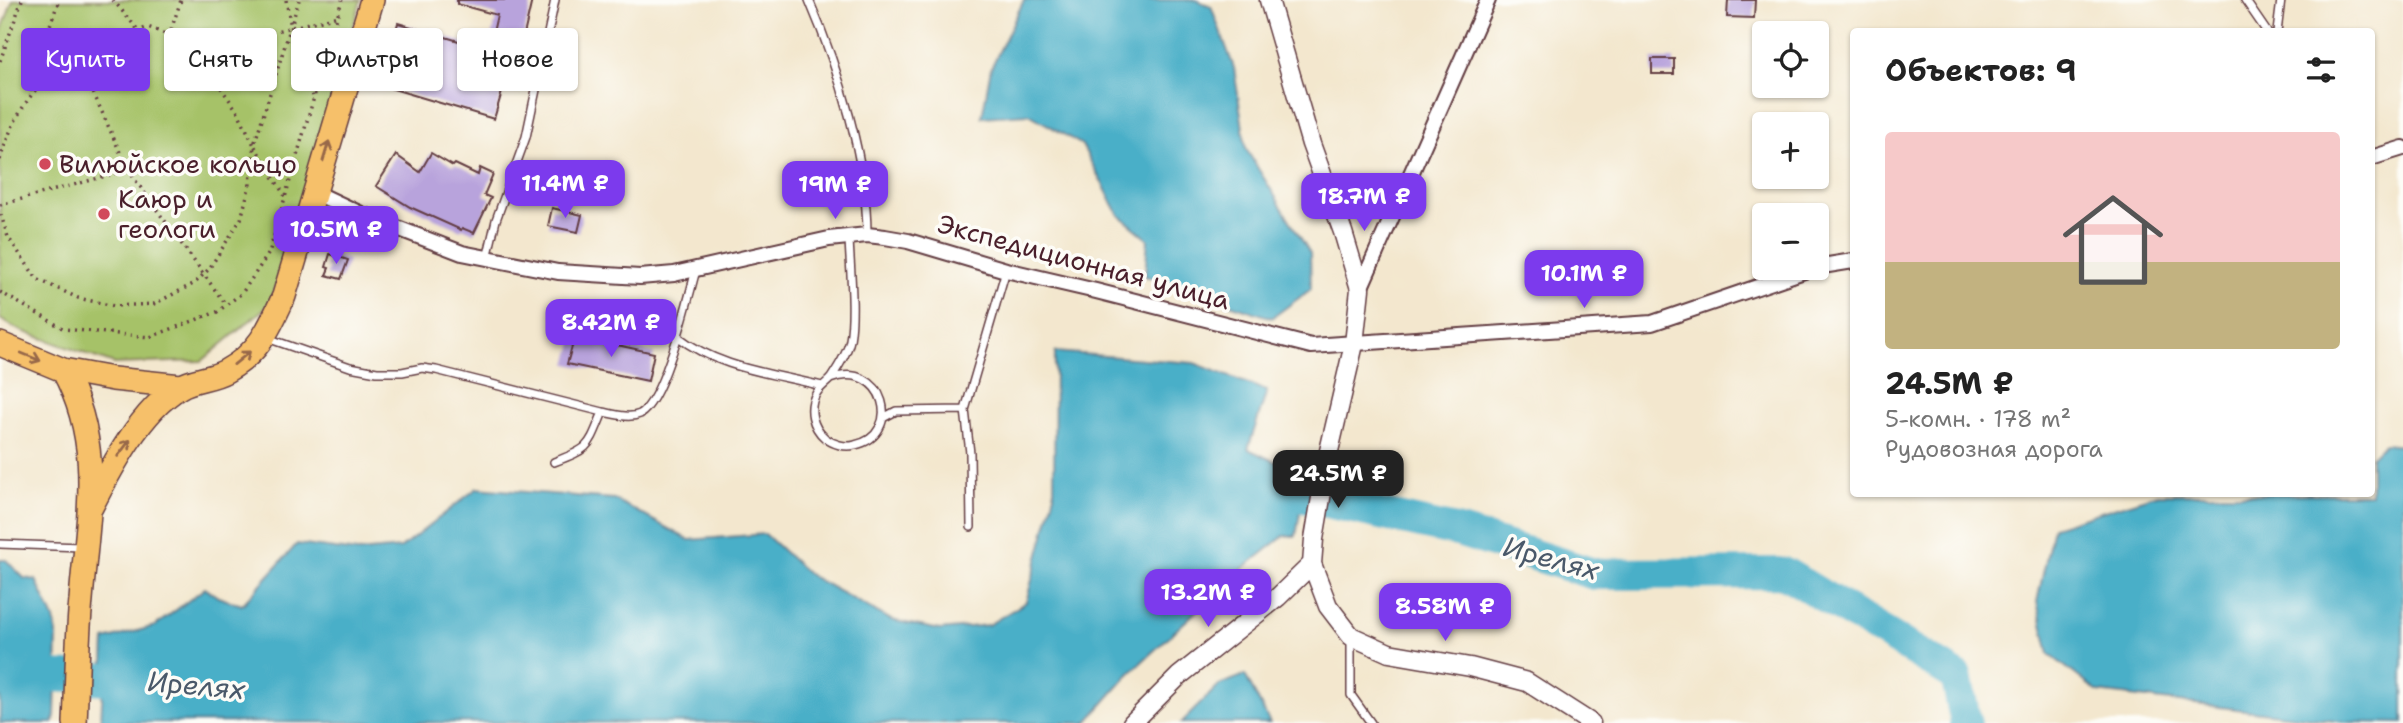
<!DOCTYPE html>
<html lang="ru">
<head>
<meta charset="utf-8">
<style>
  :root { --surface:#fff; --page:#f2f2f2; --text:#222; --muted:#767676; --accent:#7c3aed }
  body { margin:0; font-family:"Shantell Sans",sans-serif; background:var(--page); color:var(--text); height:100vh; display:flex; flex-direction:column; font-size:26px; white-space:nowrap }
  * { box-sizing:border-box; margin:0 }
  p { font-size:23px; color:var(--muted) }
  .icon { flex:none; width:38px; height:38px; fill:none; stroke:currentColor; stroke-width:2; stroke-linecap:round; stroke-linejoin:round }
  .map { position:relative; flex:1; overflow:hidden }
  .panel { position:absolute; left:1850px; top:28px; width:525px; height:469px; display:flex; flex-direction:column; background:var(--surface); border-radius:7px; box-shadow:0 2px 5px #0004 }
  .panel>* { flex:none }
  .guide { position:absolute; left:21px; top:28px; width:665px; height:63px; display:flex; gap:14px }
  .buttons { position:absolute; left:1752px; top:21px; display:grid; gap:14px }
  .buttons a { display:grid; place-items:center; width:77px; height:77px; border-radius:7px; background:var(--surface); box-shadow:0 2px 5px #0004; font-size:35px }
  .price { position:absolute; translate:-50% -60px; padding:0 16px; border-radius:14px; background:var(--accent); color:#fff; font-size:23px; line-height:46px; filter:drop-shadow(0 2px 4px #0008) }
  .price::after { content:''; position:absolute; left:50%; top:42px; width:21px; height:16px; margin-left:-10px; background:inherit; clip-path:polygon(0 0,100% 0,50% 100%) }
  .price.on { background:#222; color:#fff }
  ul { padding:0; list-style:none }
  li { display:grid; align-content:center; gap:14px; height:371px; padding:0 35px }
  li span { display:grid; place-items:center; height:217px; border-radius:7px; color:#555 }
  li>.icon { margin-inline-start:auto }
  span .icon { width:126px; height:126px; fill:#fffc; stroke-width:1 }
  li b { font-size:30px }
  h2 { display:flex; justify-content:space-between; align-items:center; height:84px; padding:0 35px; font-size:30px }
  .chip { padding:0 24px; border-radius:7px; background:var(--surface); box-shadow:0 2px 5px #0004; font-size:24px; line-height:63px }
  .chip.on { background:var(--accent); color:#fff }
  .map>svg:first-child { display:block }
  .green { fill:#a6c268; stroke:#78704a; stroke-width:2 }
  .water { fill:#49afc8; stroke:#4a677a; stroke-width:2 }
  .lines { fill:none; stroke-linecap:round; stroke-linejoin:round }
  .river { stroke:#49afc8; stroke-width:32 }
  .building { fill:#b8a3dc }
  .service-casing { stroke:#633d43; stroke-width:10 }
  .minor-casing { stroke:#633d43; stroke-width:18 }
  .tertiary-casing { stroke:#633d43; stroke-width:21 }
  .primary-casing { stroke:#633d43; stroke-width:26 }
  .path { stroke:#633d43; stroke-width:3.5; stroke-dasharray:2 5; stroke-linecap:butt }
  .service { stroke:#fff; stroke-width:7 }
  .minor { stroke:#fff; stroke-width:14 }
  .tertiary { stroke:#fff; stroke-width:18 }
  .primary { stroke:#f6c06b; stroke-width:23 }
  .oneway { stroke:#976748 }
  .poi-dot { fill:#d1495b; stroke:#fdfcf7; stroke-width:2.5 }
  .labels { text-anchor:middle; stroke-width:7; stroke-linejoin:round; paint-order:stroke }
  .poi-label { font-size:26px; fill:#4a1f2b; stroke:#fdfcf7; text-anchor:start }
  .street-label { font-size:26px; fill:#4a1f2b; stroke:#fdfcf7 }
  .water-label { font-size:28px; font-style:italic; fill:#4a596a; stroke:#fdfcf7 }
</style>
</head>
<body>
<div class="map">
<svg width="2403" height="723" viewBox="0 0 2403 723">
  <rect width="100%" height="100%" fill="#fdfcf7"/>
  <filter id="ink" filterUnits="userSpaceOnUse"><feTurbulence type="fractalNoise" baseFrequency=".0143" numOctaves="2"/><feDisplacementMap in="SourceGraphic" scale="14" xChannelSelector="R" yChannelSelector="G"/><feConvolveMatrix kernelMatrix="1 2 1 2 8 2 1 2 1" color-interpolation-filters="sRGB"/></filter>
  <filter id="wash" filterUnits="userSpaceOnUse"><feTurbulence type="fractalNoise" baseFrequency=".00686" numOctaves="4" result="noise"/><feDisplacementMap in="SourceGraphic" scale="28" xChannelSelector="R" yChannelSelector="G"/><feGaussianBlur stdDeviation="1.57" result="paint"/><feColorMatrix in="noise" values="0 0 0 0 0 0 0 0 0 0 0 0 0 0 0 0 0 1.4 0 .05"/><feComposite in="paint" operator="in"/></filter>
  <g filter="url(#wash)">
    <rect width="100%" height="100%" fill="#f3e7ce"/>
    <path class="green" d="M13 0H361L271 303 202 361 114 364 19 330 0 319V35Z"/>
    <path class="water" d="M1024 0H1196L1211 6 1234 68 1246 149 1310 253 1311 289 1272 318 1145 276 1148 239 1119 215 1082 145 1029 114 982 117 991 68Z
      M1055 352 1194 363 1267 391 1248 449 1280 464 1307 471 1296 536H1284L1235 575 1130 673 1086 723 101 722 105 640 155 626 205 588 218 597 242 605 297 544 358 552 401 548 477 488 614 499 689 540 765 534 809 575 891 620 940 630 988 625 1026 602 1054 498Z
      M2384 444 2403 446V723L2342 722 2098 692 2049 654 2037 602 2053 527 2158 494H2371V457Z
      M0 560H6L24 578 36 580 54 619 57 634 55 717 53 723H0Z
      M1245 675 1270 723H1181L1219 685Z"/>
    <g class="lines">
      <path class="river" d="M1262 491 1303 497 1461 532 1594 574 1785 573 1956 676 1966 723
        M0 680 31 675 145 681"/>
    </g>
    <g id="blocks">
      <path class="building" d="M457 0H532L520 52 514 51 494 119 380 85 398 23 489 50 497 15 457 4Z
        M1728 0H1755L1754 18 1727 17Z
        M1652 59H1674V74H1652Z
        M431 153 453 166 455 164 478 175 480 168 493 174 484 195 491 198 474 233 462 228 461 230 410 207 376 186 396 155 420 172Z
        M552 208 582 215 578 232 548 226Z
        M330 254 348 260 341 279 326 275 329 268 326 267Z
        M575 336 654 353 648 381 567 364Z"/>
    </g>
  </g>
  <g filter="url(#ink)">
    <use href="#blocks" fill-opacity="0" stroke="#633d43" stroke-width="2"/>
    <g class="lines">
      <defs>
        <path id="service" d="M809 0C839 70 867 160 867 235
          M2245 0 2267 32
          M2277 32 2281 0
          M487 259 496 220 526 137 555 0
          M677 336C719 369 772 373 822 386
          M267 338 350 367 377 372H402L422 368 436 370 603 412C614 414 629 419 640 414 664 401 688 299 696 270
          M830 379C885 359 904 435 855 445 845 448 833 444 825 438 812 427 808 408 816 394 820 387 826 384 831 378 837 369 848 351 850 340 855 311 850 268 849 238
          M965 410 970 453 971 527
          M883 418 896 411 965 410 1006 270
          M554 462C591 448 588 448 603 412
          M0 544 81 547
          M1351 637V695L1371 723"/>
        <path id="minor" d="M2371 158 2403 148
          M314 192 361 214 462 253 558 272 640 277 674 274 829 239 867 235 885 237 908 241 1006 270 1096 291 1311 346 1652 323 1813 268
          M1816 267 1853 261
          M1360 289 1488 0"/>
        <path id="tertiary" d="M1269 0 1311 144 1343 232 1360 289 1354 344 1329 451 1314 539 1312 564 1328 606 1351 636 1389 653 1470 667 1527 682 1591 723
          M1132 723 1179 676 1278 597 1312 564"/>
        <path id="primary" d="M0 344 63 370 113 379 181 386
          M63 370C105 446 87 519 81 600 77 641 77 682 75 723
          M91 507C111 468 141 410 180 387 193 379 212 379 226 371 259 353 269 329 284 296L372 0"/>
      </defs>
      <use href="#service" class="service-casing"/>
      <use href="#minor" class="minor-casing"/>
      <use href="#tertiary" class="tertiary-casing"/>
      <use href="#primary" class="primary-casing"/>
      <path class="path" d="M113 0 139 31
        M286 0 291 27 313 96
        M169 36 181 0
        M197 50 338 16
        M0 61 22 0
        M79 61 128 170 226 305
        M31 92 35 68 59 0
        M0 160C8 133 20 107 39 86L115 41 148 27 192 45 202 55 214 78 238 112 254 145 250 184 241 219 209 269 195 283 154 304 114 306 78 298 37 279 8 237 0 212
        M285 196 254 145 299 0
        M0 205 128 170
        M0 292 64 329 150 337 217 312 242 293 269 253 342 0"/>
      <use href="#service" class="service"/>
      <use href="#minor" class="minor"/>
      <use href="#tertiary" class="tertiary"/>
      <use href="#primary" class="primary"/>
    </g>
    <defs><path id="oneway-shaft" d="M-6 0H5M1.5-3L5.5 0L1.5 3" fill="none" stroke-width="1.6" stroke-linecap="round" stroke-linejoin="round" transform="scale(1.75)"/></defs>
    <g class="oneway">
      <use href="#oneway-shaft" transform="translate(326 151) rotate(-73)"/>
      <use href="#oneway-shaft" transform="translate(31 357) rotate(22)"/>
      <use href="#oneway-shaft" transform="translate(242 358) rotate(-39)"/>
      <use href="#oneway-shaft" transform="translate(124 448) rotate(-53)"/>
    </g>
  </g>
  <g class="poi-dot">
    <circle cx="45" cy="164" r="7"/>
    <circle cx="104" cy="214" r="7"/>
  </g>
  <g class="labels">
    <g class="poi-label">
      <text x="59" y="173">Вилюйское кольцо</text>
      <text x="118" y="208">Каюр и<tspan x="118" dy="30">геологи</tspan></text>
    </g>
    <g class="street-label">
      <text transform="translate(1084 262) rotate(15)" y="9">Экспедиционная улица</text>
    </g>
    <g class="water-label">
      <text transform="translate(1551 558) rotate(15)" y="10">Ирелях</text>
      <text transform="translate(196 685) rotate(5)" y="10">Ирелях</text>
    </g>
  </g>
</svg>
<div class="buttons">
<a><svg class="icon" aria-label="locate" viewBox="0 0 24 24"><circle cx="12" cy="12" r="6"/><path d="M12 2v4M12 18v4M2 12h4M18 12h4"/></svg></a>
<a>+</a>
<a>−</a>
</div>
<b class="price" style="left:565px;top:220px">11.4M ₽</b>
<b class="price" style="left:835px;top:221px">19M ₽</b>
<b class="price" style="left:1364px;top:233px">18.7M ₽</b>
<b class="price" style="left:336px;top:266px">10.5M ₽</b>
<b class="price" style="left:1584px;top:310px">10.1M ₽</b>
<b class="price" style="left:611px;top:359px">8.42M ₽</b>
<b class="price on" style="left:1338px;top:510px">24.5M ₽</b>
<b class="price" style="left:1208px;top:629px">13.2M ₽</b>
<b class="price" style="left:1445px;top:643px">8.58M ₽</b>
<div class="guide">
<a class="chip on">Купить</a>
<a class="chip">Снять</a>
<a class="chip">Фильтры</a>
<a class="chip">Новое</a>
</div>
<section class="panel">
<h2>Объектов: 9<svg class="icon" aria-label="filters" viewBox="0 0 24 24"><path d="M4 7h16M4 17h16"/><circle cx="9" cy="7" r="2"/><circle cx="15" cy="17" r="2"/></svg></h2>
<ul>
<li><span style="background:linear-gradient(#f6c9c9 60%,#c2b280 0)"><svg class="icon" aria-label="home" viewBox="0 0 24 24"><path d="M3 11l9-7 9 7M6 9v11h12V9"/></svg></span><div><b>24.5M ₽</b><p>5-комн. · 178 m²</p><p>Рудовозная дорога</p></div></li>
</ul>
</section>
</div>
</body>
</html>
